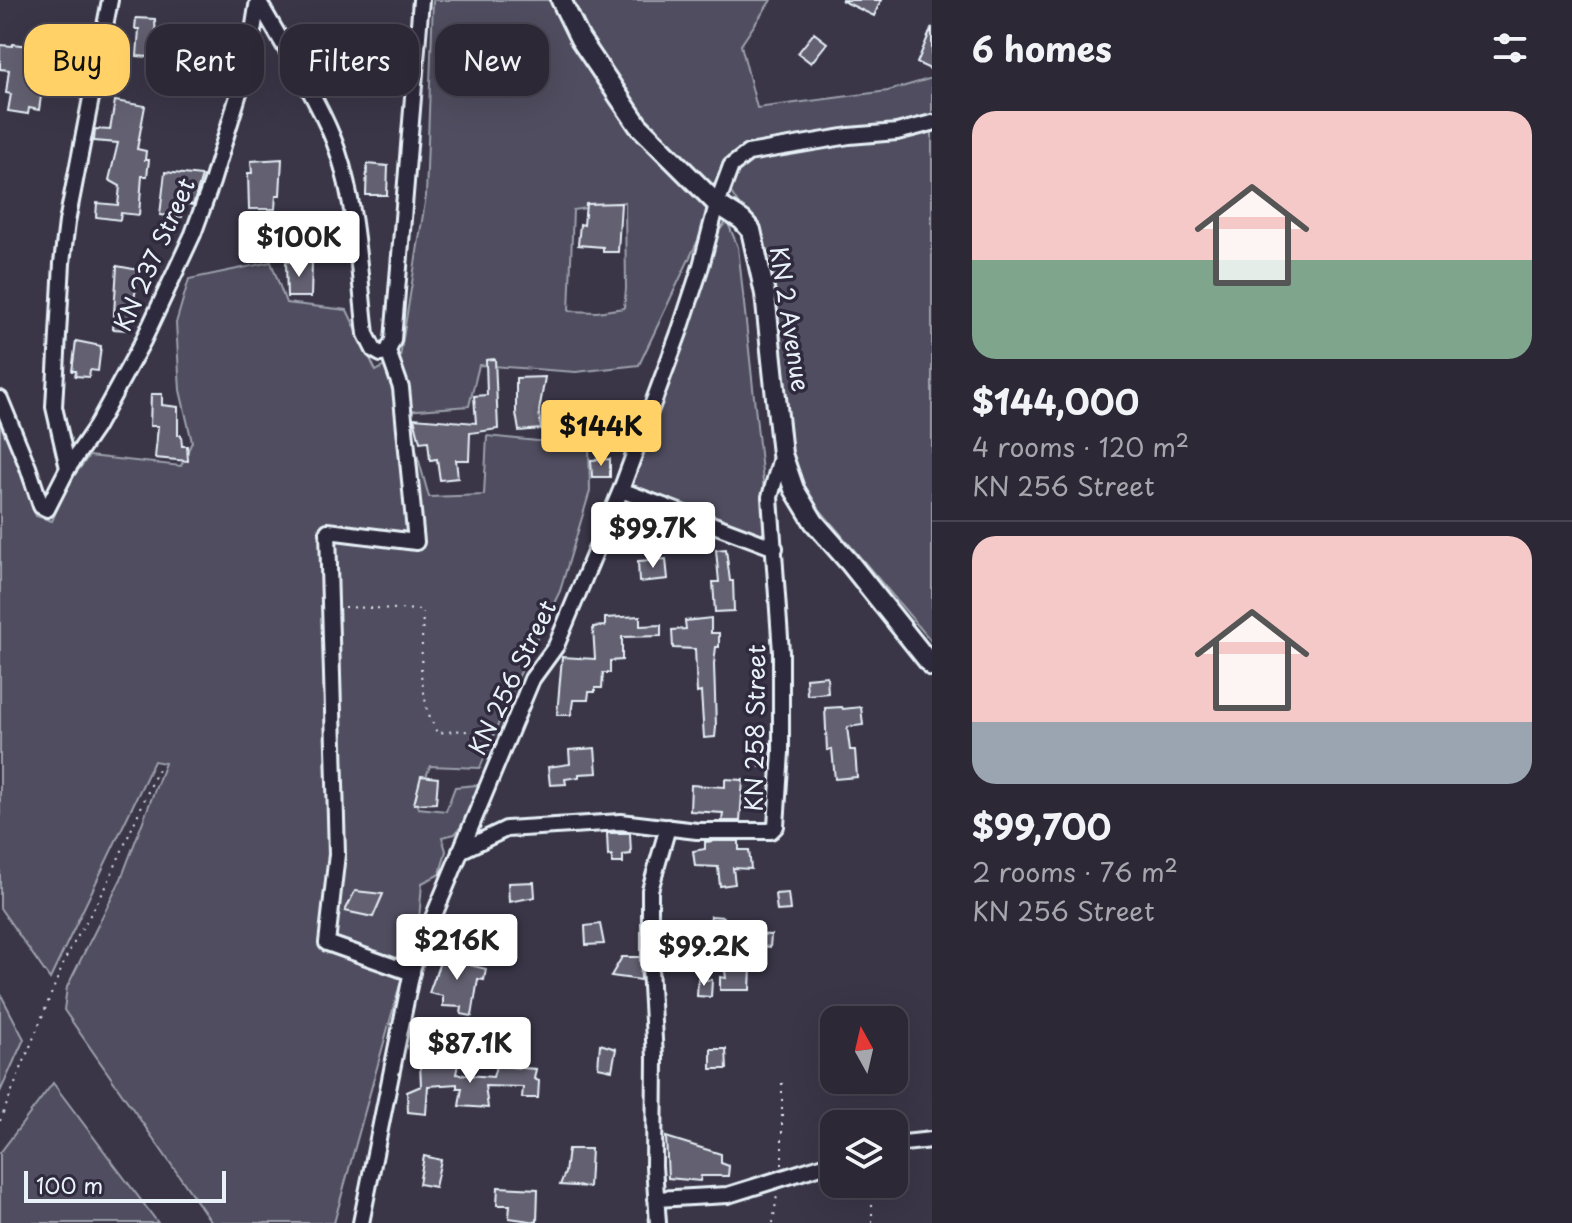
<!DOCTYPE html>
<html lang="en">
<head>
<meta charset="utf-8">
<style>
  :root { --surface:#2c2836; --page:#34303e; --text:#f1f3f6; --muted:#a6a6ad; --line:#484451; --accent:#ffd166 }
  body { margin:0; font-family:"Playpen Sans",sans-serif; background:var(--page); color:var(--text); height:100vh; display:flex; flex-direction:column; font-size:30px; white-space:nowrap }
  * { box-sizing:border-box; margin:0 }
  p { font-size:26px; color:var(--muted) }
  .icon { flex:none; width:44px; height:44px; fill:none; stroke:currentColor; stroke-width:2; stroke-linecap:round; stroke-linejoin:round }
  .map { position:relative; flex:1; overflow:hidden }
  .sheet { display:flex; flex-direction:column; background:var(--surface); width:640px }
  .sheet>* { flex:none }
  .top-card { position:absolute; left:24px; top:24px; width:760px; height:72px; display:flex; gap:16px }
  .needle { width:52px; rotate:352deg }
  .buttons { position:absolute; left:820px; top:1006px; display:grid; gap:16px }
  .buttons a { display:grid; place-items:center; width:88px; height:88px; border-radius:16px; background:var(--surface); box-shadow:0 8px 32px #0002,0 0 0 2px var(--line); font-size:40px }
  .scale { position:absolute; left:24px; bottom:20px; width:202px; box-sizing:border-box; padding-left:8px; border:4px solid #e8f1f8; border-top:0; font-size:22px; line-height:28px; white-space:nowrap; color:#e8f1f8; -webkit-text-stroke:6px #2f2a3d; paint-order:stroke }
  .price { position:absolute; translate:-50% -68px; padding:0 18px; border-radius:8px; background:#fff; color:#222; font-size:26px; line-height:52px; filter:drop-shadow(0 2px 4px #0008) }
  .price::after { content:''; position:absolute; left:50%; top:48px; width:24px; height:18px; margin-left:-12px; background:inherit; clip-path:polygon(0 0,100% 0,50% 100%) }
  .price.selected { background:var(--accent); color:#111 }
  ul { padding:0; list-style:none }
  li { display:grid; align-content:center; gap:16px; height:424px; padding:0 40px }
  li+li { border-top:2px solid var(--line) }
  li span { display:grid; place-items:center; height:248px; border-radius:24px; color:#555 }
  li>.icon { margin-inline-start:auto }
  span .icon { width:144px; height:144px; fill:#fffc; stroke-width:1 }
  li b { font-size:34px }
  h2 { display:flex; justify-content:space-between; align-items:center; height:96px; padding:0 40px; font-size:34px }
  .pill { padding:0 28px; border-radius:24px; background:var(--surface); box-shadow:0 8px 32px #0002,0 0 0 2px var(--line); font-size:28px; line-height:72px }
  .pill.selected { background:var(--accent); color:#111 }
  main { display:flex; flex:1; min-height:0 }
  .map>svg:first-child { display:block }
  .green { fill:#504e5f; stroke:#9ca0ac; stroke-width:2; fill-rule:evenodd }
  .building { fill:#636171; stroke:#e8f1f8; stroke-width:2 }
  .lines { fill:none; stroke-linecap:round; stroke-linejoin:round }
  .minor-casing { stroke:#e8f1f8; stroke-width:20 }
  .major-casing { stroke:#e8f1f8; stroke-width:24 }
  .path { stroke:#e8f1f8; stroke-width:2; stroke-dasharray:2 6; stroke-linecap:butt }
  .minor { stroke:#2f2a3d; stroke-width:14 }
  .major { stroke:#2f2a3d; stroke-width:18 }
  .labels { text-anchor:middle; stroke-width:7; stroke-linejoin:round; paint-order:stroke }
  .street-label { font-size:24px; fill:#e8f1f8; stroke:#2f2a3d }
</style>
</head>
<body>
<main>
<div class="map">
<svg width="932" height="1223" viewBox="0 0 932 1223">
  <rect width="100%" height="100%" fill="#3a3648"/>
  <filter id="ink" filterUnits="userSpaceOnUse"><feTurbulence type="fractalNoise" baseFrequency=".0125" numOctaves="2"/><feDisplacementMap in="SourceGraphic" scale="16" xChannelSelector="R" yChannelSelector="G"/><feConvolveMatrix kernelMatrix="1 2 1 2 8 2 1 2 1" color-interpolation-filters="sRGB"/></filter>
  <g filter="url(#ink)">
    <path class="green" d="M433 0H771L741 45 757 108 888 91 932 78V642L805 492 793 458 772 258 725 183 639 365 576 372 479 365 469 406 405 411 429 497 484 495 487 436 589 446 590 491 560 591 515 684 480 768 430 766 419 796 418 808 446 811 455 787 478 785 464 823 455 834 442 837 446 851 440 874 422 883 418 933 399 988 334 1223H212L64 1010 67 987 121 879 165 763 154 761 50 979 0 908V418L36 516 52 521 68 484 89 456 181 466 192 442 180 390 176 323 189 279 271 262 286 303 347 310 376 371 400 357 426 196ZM625 202 626 289 624 308 597 312 569 311 573 210Z
      M727 221 738 247 769 538 628 489 717 233Z
      M0 993 24 1039 0 1092Z
      M53 1083 158 1223H0V1153Z"/>
    <path class="building" d="M841 0H881L874 16Z
      M136 18 155 19 156 41 163 42 162 58 137 56 139 29H135Z
      M932 27V70L917 63Z
      M814 33 827 43 811 63 798 53Z
      M187 38H206L205 63H187Z
      M384 41V69L364 70 363 42Z
      M13 44 39 47 37 61 46 62 39 110 29 108 28 114 8 111 11 94 6 93 9 70 0 69V45L13 46Z
      M115 101 145 106 137 149 146 151 145 160H149L147 176H142L139 215 121 213 120 220 96 217 97 203 118 205 120 186 109 180 118 143 94 141 95 129 110 130Z
      M282 159 280 195H276L275 209H249L248 173H252L251 161Z
      M367 164 388 166 387 195H366Z
      M165 172 202 176 193 205 183 203 182 217 160 215Z
      M621 203 618 252H603V247L578 245 580 224 584 225 586 204Z
      M307 261 312 263 311 297H287L286 262Z
      M117 266 139 270 129 330 113 329Z
      M76 341 101 346 98 371 90 370 89 377 75 376 76 371H72Z
      M495 359 498 429 470 433 469 460H456L458 478 440 480 437 459 430 460 428 441 420 442 414 418 476 423 474 396 487 395 486 360Z
      M545 377 539 411 541 429 519 431 516 413V378Z
      M151 394H162V405L178 407V435H181L182 446H187L188 461 155 458 158 426H150Z
      M613 408H629V425H613Z
      M610 459V477H592L591 460Z
      M726 549 730 581H733L734 611 715 612 713 582H719L716 550Z
      M666 559 668 579 639 582 638 561Z
      M640 616V626L661 625V636L622 637V660L610 661V673H603L602 688H595V692H589L588 700H573L571 715H557L562 657 595 659 593 627 605 626V618Z
      M711 618V633H719V647H716L714 664 716 727 715 737 704 738 701 692 697 693 695 649 673 648 672 630 686 629 685 621Z
      M827 676 828 693 807 695 806 678Z
      M842 707 843 709 861 707 863 725 847 727 850 750H855L857 777 835 779 832 749 827 750 825 708Z
      M759 743H771L770 766 760 767Z
      M595 748 597 773 579 774V777L565 779 566 784 550 785 548 767 570 764 569 750Z
      M421 776 438 778 436 803 414 804Z
      M725 779 743 780 740 821H722L723 813 690 811 691 785 725 787Z
      M607 833H630L631 854 623 855V863H612V855L608 856Z
      M715 841H739V850H749L751 869 733 868 735 884 720 886 718 867 695 866 693 851 705 849V842Z
      M534 882 535 897 509 902 508 883Z
      M355 891 383 894 373 917 345 911Z
      M788 893 790 910 777 911 775 894Z
      M711 916 723 917 719 943 695 940 694 963H680L684 923 709 926Z
      M600 924 604 944 586 945 585 926Z
      M752 934 771 935 770 947 752 945 750 990H720V977L726 978 722 948 724 937Z
      M446 945 457 949 454 961 486 969 484 980 478 979 472 1016 461 1014 462 1007 443 1006V996L429 993Z
      M622 957H640L641 980 611 976Z
      M698 979 712 980 711 997 697 996Z
      M600 1044 616 1049 612 1070 598 1067Z
      M834 1046V1083L819 1082 824 1047Z
      M711 1049H726L727 1069H711Z
      M420 1063 458 1064 456 1074 493 1077 496 1066 536 1069 534 1079 539 1081 538 1098H522L523 1087 485 1086 488 1108 459 1106 462 1088H457V1084L428 1086 426 1114 408 1112 407 1092 421 1086Z
      M666 1137 721 1154V1163L729 1166 728 1176H701L700 1181 668 1178Z
      M568 1149H591L589 1187 560 1185 565 1173Z
      M424 1156 441 1160 435 1187 419 1184Z
      M498 1187 538 1189 537 1222 509 1218 510 1205H497Z"/>
    <g class="lines">
      <defs>
        <path id="minor" d="M258 0C283 46 322 104 338 152 357 209 359 274 366 334L374 350 381 354 388 351 393 340 421 0
          M388 351 401 388 416 542 328 531 337 854 327 943 412 973
          M0 399 28 467 41 506 47 509 68 468 96 427 143 341 193 234 212 182 248 63 258 0
          M68 468 54 407 62 263 67 222 110 0
          M621 490 775 548
          M460 851 506 829 621 822 697 831H771L776 826 781 752V652L770 497 782 454
          M894 1144 932 1140
          M656 1199 728 1195 834 1162
          M361 1223 413 966 532 679 556 646 621 490 680 330 701 266 717 204 731 166 748 153 849 136 897 132 932 123
          M658 1223 654 1166 655 1058 650 967V890L668 827"/>
        <path id="major" d="M561 0 580 39 638 125 717 204 742 220 751 230 765 294 782 454 794 489 814 522 849 562 932 666"/>
      </defs>
      <use href="#minor" class="minor-casing"/>
      <use href="#major" class="major-casing"/>
      <path class="path" d="M345 607 423 610 421 675 427 710 437 733 464 730 480 740 492 741
        M0 1121 67 955 105 889 158 769
        M782 1165V1082
        M773 1223 777 1195
        M872 1223V1184"/>
      <use href="#minor" class="minor"/>
      <use href="#major" class="major"/>
    </g>
  </g>
  <g class="labels">
    <g class="street-label">
      <text transform="translate(155 255) rotate(-66)" y="8">KN 237 Street</text>
      <text transform="translate(789 319) rotate(81)" y="8">KN 2 Avenue</text>
      <text transform="translate(513 678) rotate(-64)" y="8">KN 256 Street</text>
      <text transform="translate(756 728) rotate(-89)" y="8">KN 258 Street</text>
    </g>
  </g>
</svg>
<div class="buttons">
<a><svg class="needle" viewBox="-14 -14 28 28"><path d="M0-13l5 13h-10z" fill="#e53935"/><path d="M0 13l5-13h-10z" fill="#a6a6ad"/></svg></a>
<a><svg class="icon" aria-label="layers" viewBox="0 0 24 24"><path d="M12 4l9 5-9 5-9-5zM3 14l9 5 9-5"/></svg></a>
</div>
<div class="scale">100 m</div>
<b class="price" style="left:299px;top:279px">$100K</b>
<b class="price selected" style="left:601px;top:468px">$144K</b>
<b class="price" style="left:653px;top:570px">$99.7K</b>
<b class="price" style="left:457px;top:982px">$216K</b>
<b class="price" style="left:704px;top:988px">$99.2K</b>
<b class="price" style="left:470px;top:1085px">$87.1K</b>
<div class="top-card">
<a class="pill selected">Buy</a>
<a class="pill">Rent</a>
<a class="pill">Filters</a>
<a class="pill">New</a>
</div>
</div>
<section class="sheet">
<h2>6 homes<svg class="icon" aria-label="filters" viewBox="0 0 24 24"><path d="M4 7h16M4 17h16"/><circle cx="9" cy="7" r="2"/><circle cx="15" cy="17" r="2"/></svg></h2>
<ul>
<li><span style="background:linear-gradient(#f6c9c9 60%,#7fa58c 0)"><svg class="icon" aria-label="home" viewBox="0 0 24 24"><path d="M3 11l9-7 9 7M6 9v11h12V9"/></svg></span><div><b>$144,000</b><p>4 rooms · 120 m²</p><p>KN 256 Street</p></div></li>
<li><span style="background:linear-gradient(#f6c9c9 75%,#9aa5b1 0)"><svg class="icon" aria-label="home" viewBox="0 0 24 24"><path d="M3 11l9-7 9 7M6 9v11h12V9"/></svg></span><div><b>$99,700</b><p>2 rooms · 76 m²</p><p>KN 256 Street</p></div></li>
</ul>
</section>
</main>
</body>
</html>
